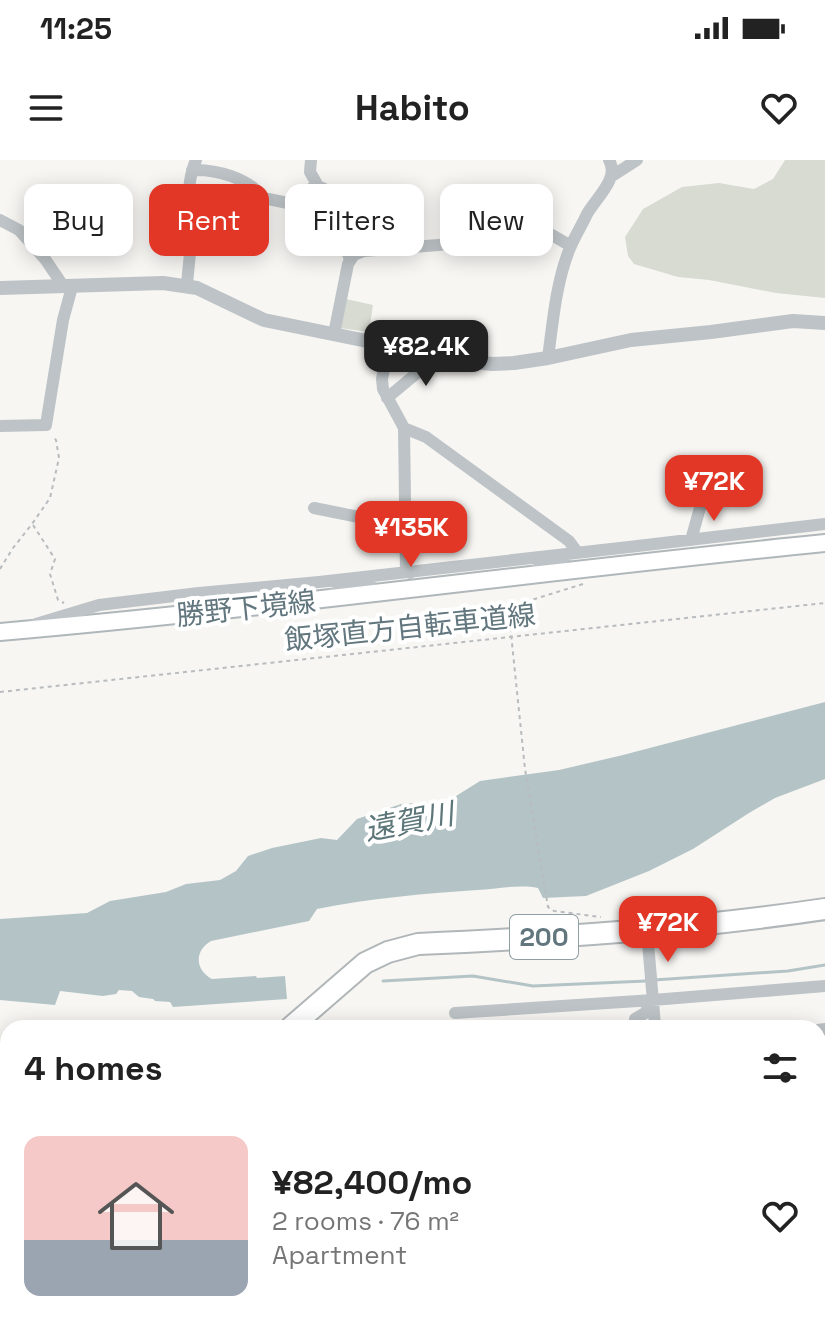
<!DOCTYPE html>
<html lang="en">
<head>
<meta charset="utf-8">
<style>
  :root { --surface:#fff; --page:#f2f2f2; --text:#222; --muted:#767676; --accent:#e23727 }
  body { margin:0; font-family:"Space Grotesk","Noto Sans JP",sans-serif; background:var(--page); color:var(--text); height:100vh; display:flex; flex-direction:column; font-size:30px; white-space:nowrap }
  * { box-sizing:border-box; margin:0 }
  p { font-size:26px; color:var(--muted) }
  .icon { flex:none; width:44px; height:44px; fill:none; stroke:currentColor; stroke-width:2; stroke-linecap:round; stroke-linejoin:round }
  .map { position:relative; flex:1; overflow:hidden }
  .sheet { position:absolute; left:0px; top:860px; width:826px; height:314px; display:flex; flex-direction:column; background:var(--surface); border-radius:24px 24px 0 0; box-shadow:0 4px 20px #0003 }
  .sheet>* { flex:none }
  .guide { position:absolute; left:24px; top:24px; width:778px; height:72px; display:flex; gap:16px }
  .price { position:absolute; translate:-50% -68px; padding:0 18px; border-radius:16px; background:var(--accent); color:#fff; font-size:26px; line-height:52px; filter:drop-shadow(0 2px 4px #0008) }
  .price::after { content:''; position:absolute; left:50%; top:48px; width:24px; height:18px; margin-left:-12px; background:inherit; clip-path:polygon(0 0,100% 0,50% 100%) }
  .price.on { background:#222; color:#fff }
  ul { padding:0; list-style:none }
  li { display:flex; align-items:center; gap:24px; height:200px; padding:0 24px }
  li span { display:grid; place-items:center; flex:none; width:224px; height:160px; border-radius:16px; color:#555 }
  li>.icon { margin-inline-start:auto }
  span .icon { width:96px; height:96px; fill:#fffc; stroke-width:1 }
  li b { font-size:34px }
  h2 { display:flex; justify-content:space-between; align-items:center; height:96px; padding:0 24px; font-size:34px }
  .tag { padding:0 28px; border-radius:16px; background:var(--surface); box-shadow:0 4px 20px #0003; font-size:28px; line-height:72px }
  .tag.on { background:var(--accent); color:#fff }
  .status { display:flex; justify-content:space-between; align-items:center; height:56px; padding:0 40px; background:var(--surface); direction:ltr }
  .status svg { height:22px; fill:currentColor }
  header { display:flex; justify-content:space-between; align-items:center; height:104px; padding:0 24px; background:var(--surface); font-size:36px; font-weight:700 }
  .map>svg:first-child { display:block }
  .green { fill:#d7dbd2 }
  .water { fill:#b4c4c6 }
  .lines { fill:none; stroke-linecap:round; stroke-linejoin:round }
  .stream { stroke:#b4c4c6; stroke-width:3 }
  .secondary-casing { stroke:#b0b7ba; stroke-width:20 }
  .trunk-casing { stroke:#b1b6b9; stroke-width:24 }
  .path { stroke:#b8bcbe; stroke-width:2; stroke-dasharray:4 4; stroke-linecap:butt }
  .minor { stroke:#bdc3c6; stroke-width:12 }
  .tertiary { stroke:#bdc3c6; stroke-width:14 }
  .secondary { stroke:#fff; stroke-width:16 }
  .trunk { stroke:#fff; stroke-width:20 }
  .rail-casing { stroke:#9da6aa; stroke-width:6 }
  .rail { stroke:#fff; stroke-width:3; stroke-dasharray:9; stroke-linecap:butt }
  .labels { text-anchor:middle; stroke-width:8; stroke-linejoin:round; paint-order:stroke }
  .shield { fill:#fff; stroke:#919fa5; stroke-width:2 }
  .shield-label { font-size:26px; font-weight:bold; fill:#62767e }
  .street-label { font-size:28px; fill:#62767e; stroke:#fff }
  .water-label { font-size:30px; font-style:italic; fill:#5c7679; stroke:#fff }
</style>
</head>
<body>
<div class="status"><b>11:25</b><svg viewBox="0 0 49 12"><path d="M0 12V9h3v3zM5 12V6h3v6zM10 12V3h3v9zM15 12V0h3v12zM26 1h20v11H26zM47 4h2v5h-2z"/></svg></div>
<header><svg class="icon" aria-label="menu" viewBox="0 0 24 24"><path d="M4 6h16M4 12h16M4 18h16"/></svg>Habito<svg class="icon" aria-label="heart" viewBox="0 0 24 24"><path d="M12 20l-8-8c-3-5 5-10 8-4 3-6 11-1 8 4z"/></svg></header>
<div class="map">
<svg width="825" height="1173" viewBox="0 0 825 1173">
  <rect width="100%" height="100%" fill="#f7f6f3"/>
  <path class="green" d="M785 0H825V138L776 133 709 120 678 117 634 104 628 96 625 77 643 49 682 27 719 23 754 29 773 19Z
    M346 139 373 145 369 172 340 168Z"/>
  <path class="water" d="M825 542V619L775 638 749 653 693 689 649 711 586 736 543 738 538 728C519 724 497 729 477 730 423 734 370 738 317 749L309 761 211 781C194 791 195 810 212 819L256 816 257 818 285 816 287 839 173 847 170 842 155 841 153 839 139 837 132 831 119 830 116 834 103 836 60 831 55 845 0 840V759L87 753 110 741 166 732 186 724 220 720 236 711 248 696 272 688 321 678 337 680 357 659 401 644 448 641 480 621 559 610 623 595Z"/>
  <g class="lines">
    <path class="stream" d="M654 820 788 811 825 805
      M383 821 473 816 533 826 646 821"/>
    <defs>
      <path id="secondary" d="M0 472C276 448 550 410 825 383"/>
      <path id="trunk" d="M290 868 365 803 388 792 418 784C554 778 690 769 825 749
        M0 899 8 898"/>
    </defs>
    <use href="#secondary" class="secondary-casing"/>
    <use href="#trunk" class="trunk-casing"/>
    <path class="path" d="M33 365 55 399 50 414 58 440 64 443
      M0 409 13 388 32 364 50 338 59 298 56 280 53 276
      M583 424 512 446 510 464 525 609 548 747 554 751 601 757
      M0 532 825 443
      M818 1115 825 1113"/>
    <path class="minor" d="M311 0 310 12 318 26
      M192 10C216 9 249 18 263 38L298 45C304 34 313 20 327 31L350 100
      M612 16 637 0
      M0 60 19 70 45 99 64 127
      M187 125C188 109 191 91 191 75 190 48 185 25 196 0
      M334 174 348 104 354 95 364 91 463 83 483 75 501 65 515 54 571 86
      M389 184 382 219 383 229 404 268 406 411 410 413
      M548 198C553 161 556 122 570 88 575 76 582 65 587 54 596 38 620 18 609 0
      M387 238 417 213 451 198
      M0 266 46 265 63 160 72 127
      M404 268 426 277 569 381 577 392 542 406 530 414
      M314 348 364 358 404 362
      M691 380 703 337
      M331 435 345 428 370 422
      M36 464 99 445 199 433 319 422 629 387 825 364
      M647 771 655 865 654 868
      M455 853 653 840 825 826
      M636 868 635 859 645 853 653 840
      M818 870 825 869
      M818 1008 825 1002
      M0 1023H8
      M0 1144 8 1159
      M12 1166 17 1173
      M155 1166 156 1173
      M487 1166 495 1173
      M393 1173 397 1166
      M611 1173 615 1166
      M818 1173 825 1144"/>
    <path class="tertiary" d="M0 128 163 123 197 128 264 160 465 201 492 204 514 203 548 198 631 180 711 172 793 161 825 163
      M818 933H825"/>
    <use href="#secondary" class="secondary"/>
    <use href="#trunk" class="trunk"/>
    <defs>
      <path id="rail" d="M818 888 825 887
        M0 931H8"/>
    </defs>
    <use href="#rail" class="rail-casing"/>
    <use href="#rail" class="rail"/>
  </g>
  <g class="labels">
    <rect class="shield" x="510" y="755" width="68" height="44" rx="6"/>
    <g class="shield-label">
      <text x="544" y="786">200</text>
    </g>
    <g class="street-label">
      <text transform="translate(246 448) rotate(-6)" y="10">勝野下境線</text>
      <text transform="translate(410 467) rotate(-6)" y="10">飯塚直方自転車道線</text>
    </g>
    <g class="water-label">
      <text transform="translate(409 662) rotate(-11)" y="10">遠賀川</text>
    </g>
  </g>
</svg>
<b class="price on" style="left:426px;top:228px">¥82.4K</b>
<b class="price" style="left:714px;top:363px">¥72K</b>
<b class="price" style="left:411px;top:409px">¥135K</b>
<b class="price" style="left:668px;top:804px">¥72K</b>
<div class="guide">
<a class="tag">Buy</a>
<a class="tag on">Rent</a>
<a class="tag">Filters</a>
<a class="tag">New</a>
</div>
<section class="sheet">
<h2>4 homes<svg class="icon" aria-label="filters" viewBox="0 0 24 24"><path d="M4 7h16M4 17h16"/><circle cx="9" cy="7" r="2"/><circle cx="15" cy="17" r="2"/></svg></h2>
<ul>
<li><span style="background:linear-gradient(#f6c9c9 65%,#9aa5b1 0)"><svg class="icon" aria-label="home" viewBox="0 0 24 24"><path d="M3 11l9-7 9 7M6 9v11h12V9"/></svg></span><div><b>¥82,400/mo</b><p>2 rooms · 76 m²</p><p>Apartment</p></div><svg class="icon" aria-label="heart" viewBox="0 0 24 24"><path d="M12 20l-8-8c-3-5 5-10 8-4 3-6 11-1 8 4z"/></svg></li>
</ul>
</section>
</div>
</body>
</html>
